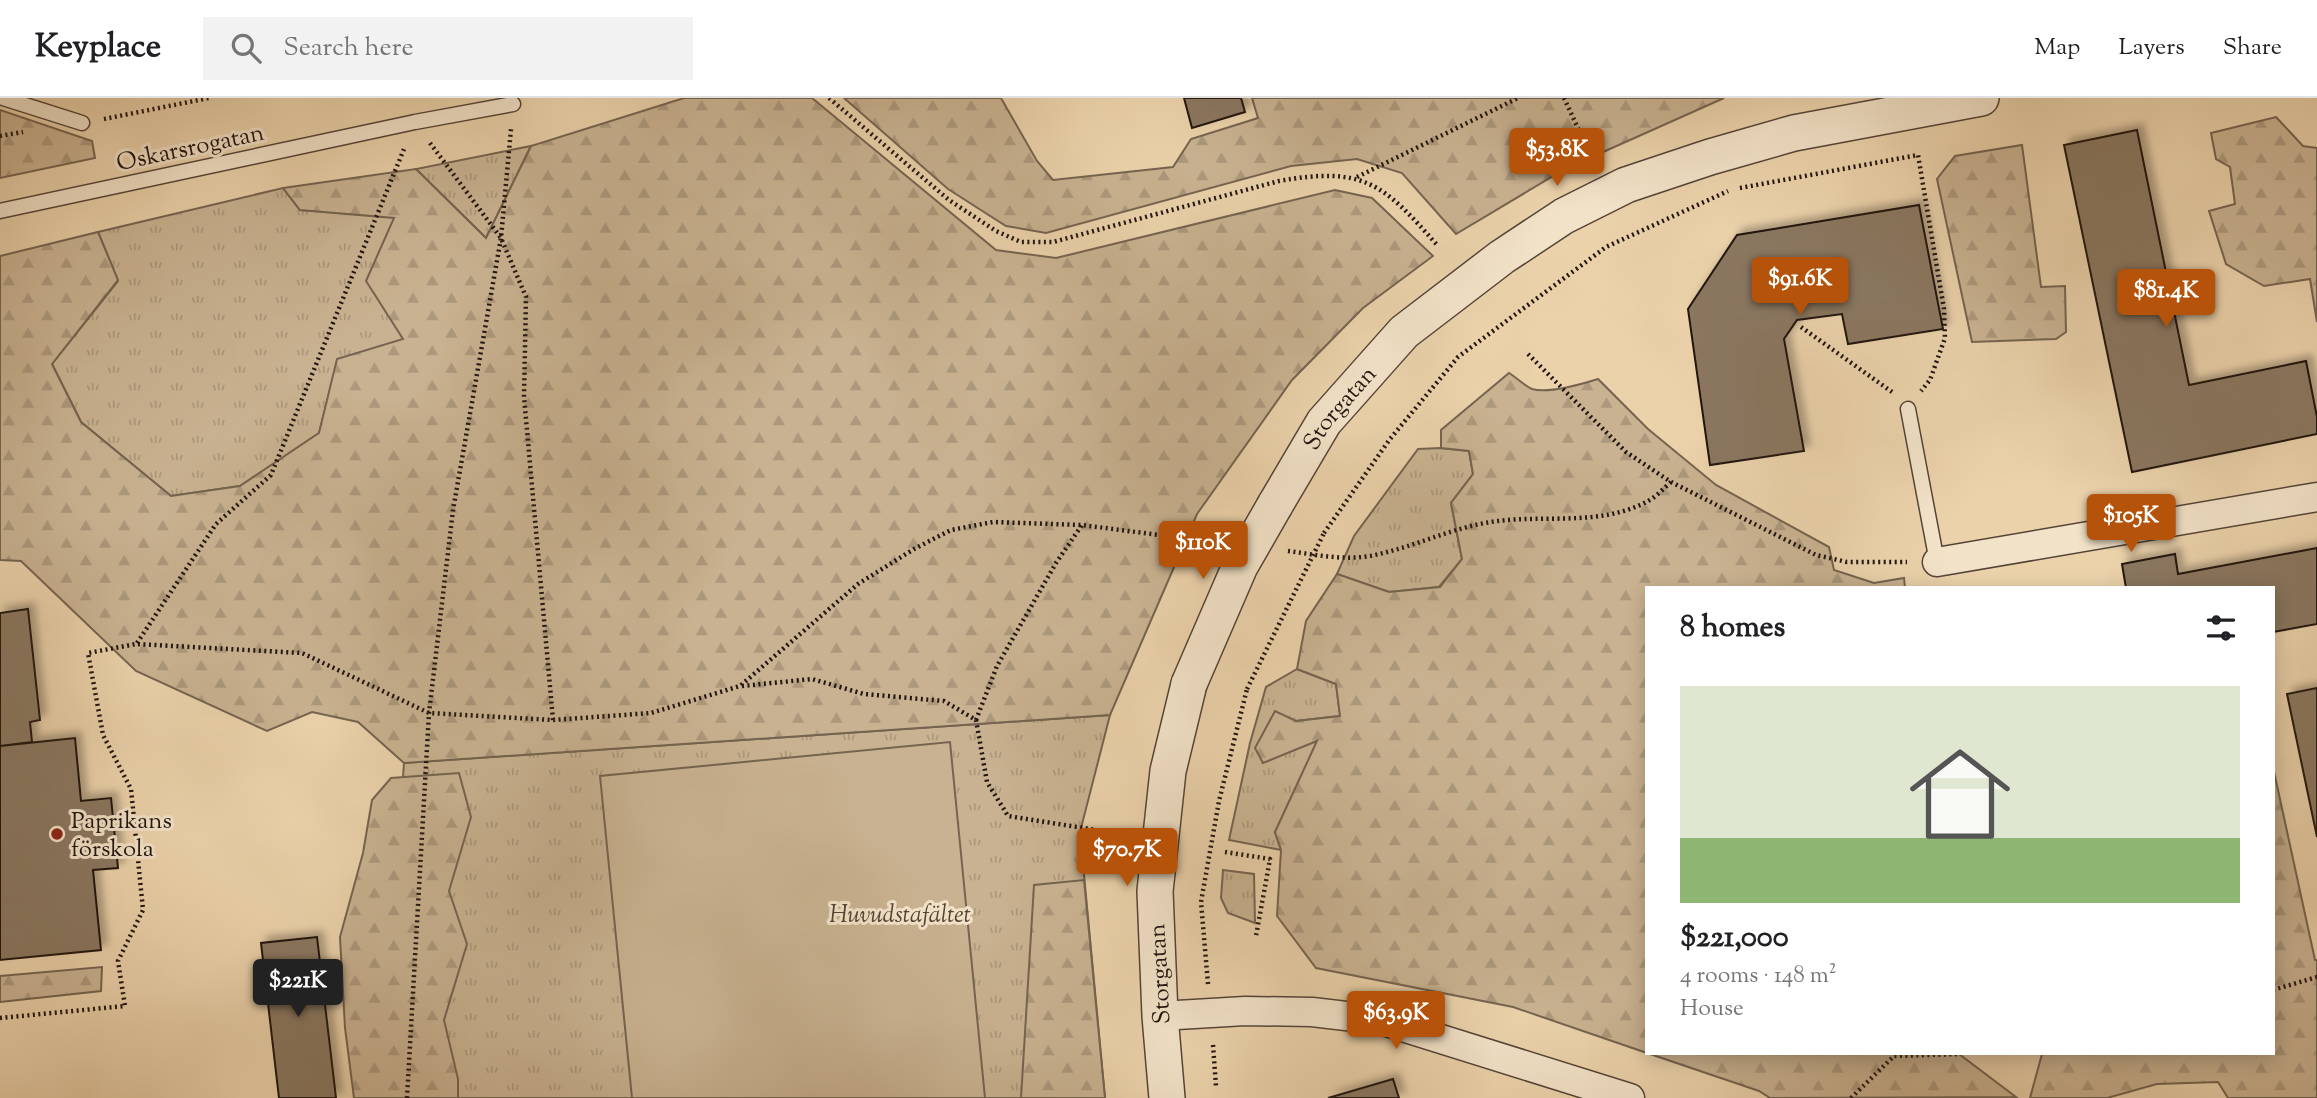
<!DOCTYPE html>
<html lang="en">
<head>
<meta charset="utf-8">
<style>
  :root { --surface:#fff; --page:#f2f2f2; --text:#202124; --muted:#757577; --line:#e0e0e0; --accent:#b45309 }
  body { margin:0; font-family:"Sorts Mill Goudy",serif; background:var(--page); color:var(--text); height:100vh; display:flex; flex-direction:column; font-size:26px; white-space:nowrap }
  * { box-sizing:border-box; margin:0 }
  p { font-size:23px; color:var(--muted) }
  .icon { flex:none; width:38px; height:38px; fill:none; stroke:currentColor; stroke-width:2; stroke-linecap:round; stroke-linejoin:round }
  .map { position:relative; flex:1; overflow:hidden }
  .drawer { position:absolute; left:1645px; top:488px; width:630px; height:469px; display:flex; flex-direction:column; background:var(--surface); border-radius:0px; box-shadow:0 4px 18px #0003 }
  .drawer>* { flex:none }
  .price { position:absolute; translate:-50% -60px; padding:0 16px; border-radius:7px; background:var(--accent); color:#fff; font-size:23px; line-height:46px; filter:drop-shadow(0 2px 4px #0008) }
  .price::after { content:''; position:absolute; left:50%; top:42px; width:21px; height:16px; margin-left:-10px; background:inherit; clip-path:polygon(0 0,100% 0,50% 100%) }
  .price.selected { background:#222; color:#fff }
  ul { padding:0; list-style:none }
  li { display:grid; align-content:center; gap:14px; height:371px; padding:0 35px }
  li+li { border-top:2px solid var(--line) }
  li span { display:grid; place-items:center; height:217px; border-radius:0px; color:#555 }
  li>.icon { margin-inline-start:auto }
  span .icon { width:126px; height:126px; fill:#fffc; stroke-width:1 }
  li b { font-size:30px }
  h2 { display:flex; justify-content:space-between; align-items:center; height:84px; padding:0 35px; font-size:30px }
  header { display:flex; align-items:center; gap:42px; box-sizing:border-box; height:98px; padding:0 35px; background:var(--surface); border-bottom:2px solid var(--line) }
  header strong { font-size:33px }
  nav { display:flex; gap:38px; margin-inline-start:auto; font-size:24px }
  .search { width:490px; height:63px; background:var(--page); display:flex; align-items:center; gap:18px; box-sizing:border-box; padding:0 24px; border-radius:0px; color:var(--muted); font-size:26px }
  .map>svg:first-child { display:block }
  .grass { fill:url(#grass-tufts); stroke:#756450; stroke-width:2 }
  .forest { fill:url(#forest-firs); stroke:#756450; stroke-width:2 }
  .garden { fill:#c9b291; stroke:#756450; stroke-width:2 }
  .building { fill:#8a7761; stroke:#211510; stroke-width:2; filter:url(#shadow) }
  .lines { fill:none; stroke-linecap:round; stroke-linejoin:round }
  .service-casing { stroke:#544437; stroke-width:17 }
  .minor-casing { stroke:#544437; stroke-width:31 }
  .tertiary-casing { stroke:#544437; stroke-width:38 }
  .path { stroke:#211510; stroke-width:4.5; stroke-dasharray:2 3.5; stroke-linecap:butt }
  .service { stroke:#f2e2c8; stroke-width:14 }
  .minor { stroke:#f2e2c8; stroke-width:28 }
  .tertiary { stroke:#f2e2c8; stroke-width:35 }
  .tertiary-bridge-casing { stroke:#544437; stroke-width:38; stroke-linecap:butt }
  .path-bridge { stroke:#211510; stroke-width:4.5; stroke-dasharray:2 3.5; stroke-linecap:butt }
  .tertiary-bridge { stroke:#f2e2c8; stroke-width:35 }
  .poi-dot { fill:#8f2418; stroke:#f2e2c8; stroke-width:2.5 }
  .labels { text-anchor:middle; stroke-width:6; stroke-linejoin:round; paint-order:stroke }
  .street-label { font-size:24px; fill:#211510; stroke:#f2e2c8 }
  .poi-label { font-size:24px; fill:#211510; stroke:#f2e2c8; text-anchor:start }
  .park-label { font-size:24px; font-style:italic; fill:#534437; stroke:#f2e2c8 }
</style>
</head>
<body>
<header>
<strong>Keyplace</strong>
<div class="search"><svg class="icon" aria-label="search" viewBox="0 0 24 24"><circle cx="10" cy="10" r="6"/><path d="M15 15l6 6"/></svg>Search here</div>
<nav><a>Map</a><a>Layers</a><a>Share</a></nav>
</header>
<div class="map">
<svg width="2317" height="1000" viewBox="0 0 2317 1000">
  <defs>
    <pattern id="grass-tufts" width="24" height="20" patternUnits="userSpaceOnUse" patternTransform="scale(1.75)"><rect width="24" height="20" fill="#c9b291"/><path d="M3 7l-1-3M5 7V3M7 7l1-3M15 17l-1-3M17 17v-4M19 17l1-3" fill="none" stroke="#ac987c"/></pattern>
    <pattern id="forest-firs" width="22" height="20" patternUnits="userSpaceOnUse" patternTransform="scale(1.75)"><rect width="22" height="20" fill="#c9b291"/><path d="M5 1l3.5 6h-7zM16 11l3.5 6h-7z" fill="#ac987c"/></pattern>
    <filter id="shadow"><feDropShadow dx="6" dy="-6" stdDeviation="3.5" flood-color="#0004"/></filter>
  </defs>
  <rect width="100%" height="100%" fill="#ebd2ab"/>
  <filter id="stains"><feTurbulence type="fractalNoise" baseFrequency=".00286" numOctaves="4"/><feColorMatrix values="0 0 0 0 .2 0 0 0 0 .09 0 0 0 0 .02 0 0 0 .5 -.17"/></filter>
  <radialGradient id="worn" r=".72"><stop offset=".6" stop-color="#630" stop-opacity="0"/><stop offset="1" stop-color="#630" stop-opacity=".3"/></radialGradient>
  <path class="grass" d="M531 48 486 140 416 71Z
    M283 90 300 112 394 119 403 242 338 261 319 335 240 388 171 398 81 324 52 266 118 183 98 134Z
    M1441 350 1469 353 1473 376 1451 405 1462 461 1439 489 1389 494 1337 476 1354 438 1418 351Z
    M1297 571 1336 586 1340 618 1296 623 1264 664 1318 642 1275 734 1281 752 1229 742 1250 645 1266 589Z
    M1110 617 1080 734 1105 1000H380L404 665Z
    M1223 772 1254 776 1255 825 1228 815 1221 800Z"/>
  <path class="forest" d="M684 0H812L996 152 1056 160 1335 92 1372 100 1433 158 1363 210 1292 282 1197 416 1110 617 404 665 358 624 312 614 267 633 136 573 21 463 0 462V158L98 134 118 182 52 266 81 324 171 398 240 388 319 335 337 261 403 241 366 183 394 120 300 112 283 90 416 71 486 140 531 48Z
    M844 0H1001L1037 63 1053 82 1173 69 1191 41 1258 20 1252 0H1724L1565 71 1456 136 1402 75 1357 61 1291 68 1046 135 1006 128 948 91Z
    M0 12 92 43 95 60 0 80Z
    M2276 19 2303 48 2317 50V224L2310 181 2264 188 2226 166 2209 113 2235 106 2230 69 2216 61 2211 35Z
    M2022 47 2041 189 2065 188 2066 234 2056 241 1972 244 1937 81 1955 58Z
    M1509 275C1516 279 1525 288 1532 291 1549 296 1582 286 1598 281L1648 331 1716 387 1829 449 1834 472 1874 485 1904 480 1905 490H1647V955L1513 909 1316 870 1277 818 1281 752 1275 734 1317 643 1263 665 1255 650 1275 613 1296 623 1340 618 1336 586 1297 571 1306 523 1337 476 1389 494 1440 489 1462 461 1451 405 1473 376 1469 353 1441 350V332Z
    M2273 669 2315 862H2317V1000H2228L2218 984 2157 986 2107 1000H2030L2042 956H2273Z
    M459 675 471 719 449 793 467 846 444 922 458 981V1000H354L345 930 340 839 363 755 372 702 391 680Z
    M1084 782 1105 1000H1021L1034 787Z
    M102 869 101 893 0 904V878Z
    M1650 956H1959L2016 999 1770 1000 1759 993Z"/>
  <path class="garden" d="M950 644 985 1000H632L600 678Z"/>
  <path class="building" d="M1184 0H1241L1245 14 1192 30Z
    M2137 32 2189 287 2306 263 2317 319V336L2132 374 2064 47Z
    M1919 107 1943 231 1848 246 1842 216 1797 222 1784 241 1804 353 1710 367 1688 211 1737 137Z
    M2317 450V526L2273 534V490H2126L2122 466 2175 456 2178 476Z
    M28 511 40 622 30 624 32 644 0 648V515Z
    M2317 590V739L2287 596Z
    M75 640 81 703 111 700 118 770 93 772 101 852 0 862V648Z
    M317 839 336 1000H279L261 845Z
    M1393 981 1399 1000H1328Z"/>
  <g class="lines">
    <defs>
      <path id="service" d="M3 0 82 25
        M0 113 415 24 513 6
        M1908 311 1937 464"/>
      <path id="minor" d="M1937 464 2317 399
        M1160 918 1245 913 1312 914 1380 922 1630 1000"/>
      <g id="tertiary">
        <path id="s1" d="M1275 407 1324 324 1404 234 1502 159 1564 118 1626 87 1710 59 1794 35 1981 0"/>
        <path d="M1167 1000 1160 918 1155 793 1168 673 1189 586"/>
      </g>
    </defs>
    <use href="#service" class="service-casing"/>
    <use href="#minor" class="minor-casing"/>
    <use href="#tertiary" class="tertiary-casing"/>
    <path class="path" d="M829 0 949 102 996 133 1021 144H1053L1279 83C1363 68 1383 85 1437 147
      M1564 0 1594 65
      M104 21 209 0
      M0 38 23 34
      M430 45 501 140 526 199 524 299 553 622
      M1357 79 1518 0
      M1740 90 1918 57 1944 211 1945 240 1930 282 1921 293
      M1801 229 1892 294
      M1528 256 1626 354 1671 384 1816 457 1847 464H1907
      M1324 435 1390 341 1458 259 1606 149 1728 93
      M1288 453C1318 457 1349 464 1379 456 1419 447 1456 428 1498 423 1546 417 1601 428 1646 404 1655 400 1664 390 1671 384
      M137 545 216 426 271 377 404 51
      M742 588 812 581 864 596 944 603 976 622 987 684 1008 718 1096 732
      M976 622 997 568 1056 465 1082 427
      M1225 754 1270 761 1256 838
      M1208 886 1201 804 1219 703 1247 591
      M2273 892 2317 879
      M0 920 125 908 118 863 143 812 131 691 103 637 88 555 136 546 302 555 429 615 553 622 651 615 740 588 858 486 914 451 951 432 993 424 1082 427 1213 444
      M1213 947 1216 988
      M407 1000 429 615 453 412 501 140 511 31
      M1851 1000 1894 958 1960 956"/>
    <use href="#service" class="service"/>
    <use href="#minor" class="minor"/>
    <use href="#tertiary" class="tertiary"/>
    <defs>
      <path id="tertiary-bridge" d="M1189 586 1240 468 1275 407"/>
    </defs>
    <use href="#tertiary-bridge" class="tertiary-bridge-casing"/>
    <path class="path-bridge" d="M1247 591 1324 435"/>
    <use href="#tertiary-bridge" class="tertiary-bridge"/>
  </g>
  <circle class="poi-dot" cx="57" cy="736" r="7"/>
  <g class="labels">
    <g class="street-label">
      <text transform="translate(190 49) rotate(-12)" y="8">Oskarsrogatan</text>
      <text dy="8" stroke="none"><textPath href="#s1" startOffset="117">Storgatan</textPath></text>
      <text transform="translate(1159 876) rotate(-93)" y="8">Storgatan</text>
    </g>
    <g class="poi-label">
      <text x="71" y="730">Paprikans<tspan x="71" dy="28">förskola</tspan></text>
    </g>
    <g class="park-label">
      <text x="900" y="824">Huvudstafältet</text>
    </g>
  </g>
  <rect width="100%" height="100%" filter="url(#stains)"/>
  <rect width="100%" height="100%" fill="url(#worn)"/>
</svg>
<b class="price" style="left:1557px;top:90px">$53.8K</b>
<b class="price" style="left:1800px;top:219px">$91.6K</b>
<b class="price" style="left:2166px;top:231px">$81.4K</b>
<b class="price" style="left:2131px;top:456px">$105K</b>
<b class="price" style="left:1203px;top:483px">$110K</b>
<b class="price" style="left:1127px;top:790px">$70.7K</b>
<b class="price selected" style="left:298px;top:921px">$221K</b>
<b class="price" style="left:1396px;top:953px">$63.9K</b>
<section class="drawer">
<h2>8 homes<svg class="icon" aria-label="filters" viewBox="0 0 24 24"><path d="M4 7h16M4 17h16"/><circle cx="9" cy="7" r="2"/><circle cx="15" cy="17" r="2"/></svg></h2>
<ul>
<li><span style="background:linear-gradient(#dfe7d0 70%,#8fb573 0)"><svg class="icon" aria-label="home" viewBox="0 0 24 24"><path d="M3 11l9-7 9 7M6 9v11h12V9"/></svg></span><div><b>$221,000</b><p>4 rooms · 148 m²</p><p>House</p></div></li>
</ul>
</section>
</div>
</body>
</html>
